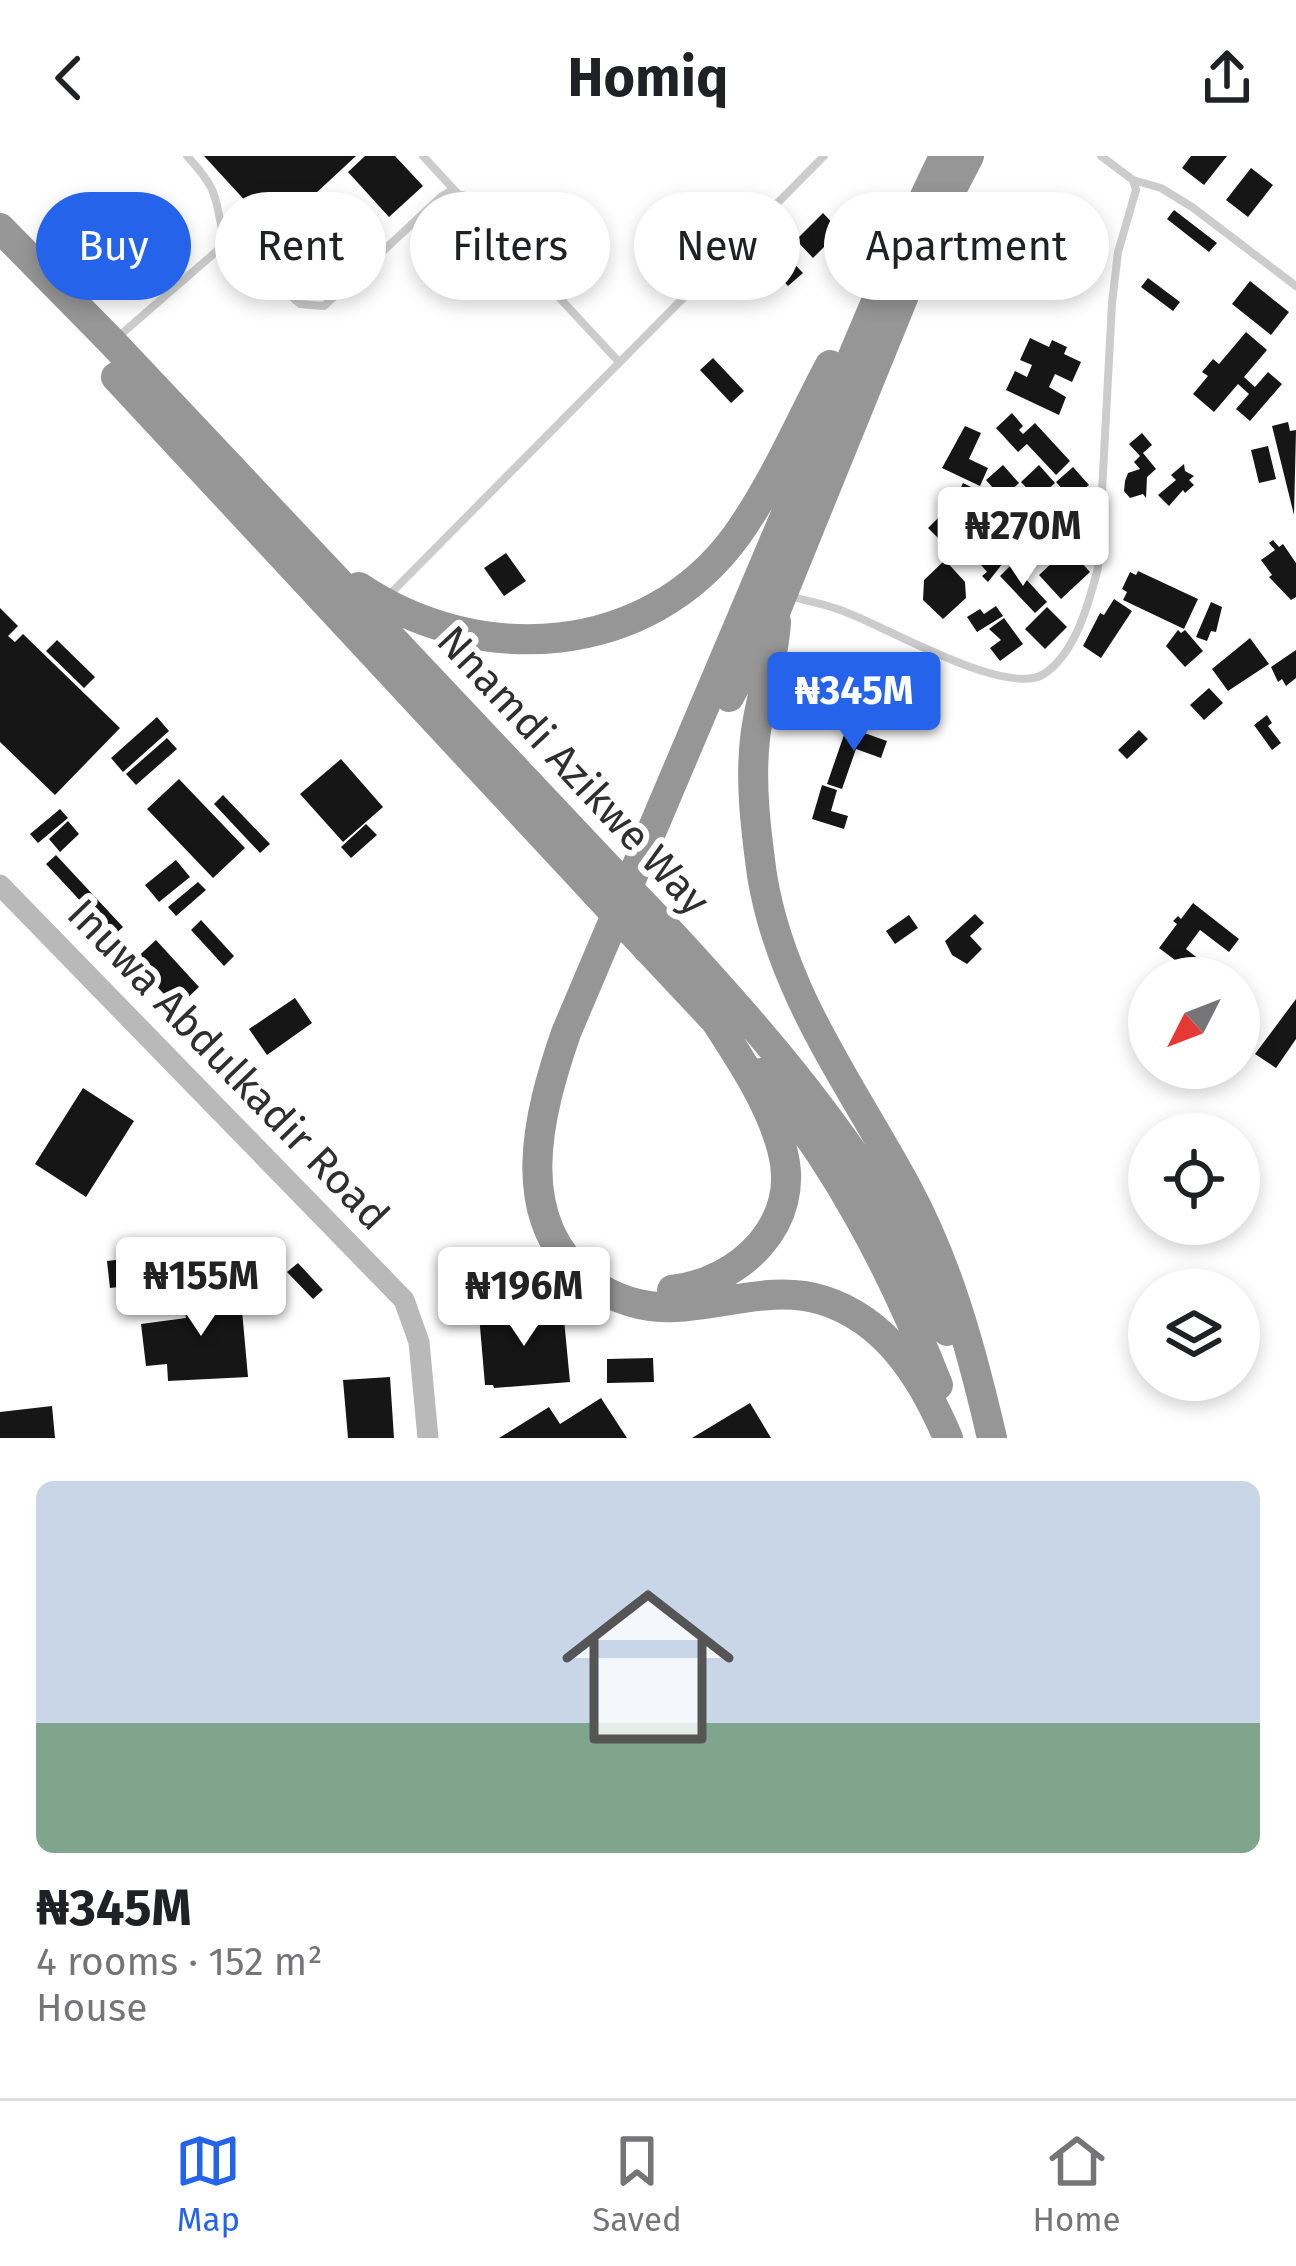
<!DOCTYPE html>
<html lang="en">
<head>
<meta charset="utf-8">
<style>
  :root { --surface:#fff; --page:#f2f2f2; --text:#202124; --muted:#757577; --line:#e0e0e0; --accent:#2563eb }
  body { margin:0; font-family:"Fira Sans",sans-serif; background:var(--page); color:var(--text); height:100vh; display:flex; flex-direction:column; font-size:45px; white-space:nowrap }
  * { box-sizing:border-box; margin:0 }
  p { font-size:39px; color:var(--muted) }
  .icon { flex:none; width:66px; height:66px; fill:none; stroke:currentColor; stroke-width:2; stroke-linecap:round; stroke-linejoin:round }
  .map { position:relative; height:1282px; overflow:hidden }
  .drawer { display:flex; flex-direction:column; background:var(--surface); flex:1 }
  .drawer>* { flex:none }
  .banner { position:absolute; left:36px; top:36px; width:1224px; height:108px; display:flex; gap:24px }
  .needle { width:78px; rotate:228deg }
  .tools { position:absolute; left:1128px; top:801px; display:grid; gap:24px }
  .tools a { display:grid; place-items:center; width:132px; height:132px; border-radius:50%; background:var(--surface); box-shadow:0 6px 18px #0003; font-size:60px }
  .price { position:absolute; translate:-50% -102px; padding:0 27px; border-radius:12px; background:#fff; color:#222; font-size:39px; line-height:78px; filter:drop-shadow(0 3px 6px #0008) }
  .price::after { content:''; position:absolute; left:50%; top:72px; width:36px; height:27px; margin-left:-18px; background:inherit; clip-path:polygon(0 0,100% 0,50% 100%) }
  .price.on { background:var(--accent); color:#fff }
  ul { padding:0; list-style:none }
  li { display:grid; align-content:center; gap:24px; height:636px; padding:0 36px }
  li+li { border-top:3px solid var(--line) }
  li span { display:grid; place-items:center; height:372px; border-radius:18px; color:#555 }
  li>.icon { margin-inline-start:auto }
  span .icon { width:216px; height:216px; fill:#fffc; stroke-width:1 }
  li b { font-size:51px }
  .chip { padding:0 42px; border-radius:54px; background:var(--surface); box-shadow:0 6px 18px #0003; font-size:42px; line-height:108px }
  .chip.on { background:var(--accent); color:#fff }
  header { display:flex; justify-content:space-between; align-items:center; height:156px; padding:0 36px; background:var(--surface); font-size:54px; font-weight:700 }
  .menu { display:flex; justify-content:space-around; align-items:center; height:168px; border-top:3px solid var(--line); background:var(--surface); font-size:33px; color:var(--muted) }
  .menu a { display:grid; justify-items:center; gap:6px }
  .menu .on { color:var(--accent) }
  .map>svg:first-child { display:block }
  .building { fill:#161616 }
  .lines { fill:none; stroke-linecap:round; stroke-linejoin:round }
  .lane { stroke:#ccc; stroke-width:8 }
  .secondary { stroke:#b9b9b9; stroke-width:21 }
  .highway { stroke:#969696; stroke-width:30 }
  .highway-bridge { stroke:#969696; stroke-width:30 }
  .labels { text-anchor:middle; stroke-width:12; stroke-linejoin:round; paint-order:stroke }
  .street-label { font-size:42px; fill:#2f2f2f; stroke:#fff }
</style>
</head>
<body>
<header><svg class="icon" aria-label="back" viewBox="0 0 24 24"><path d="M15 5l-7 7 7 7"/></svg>Homiq<svg class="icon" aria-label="share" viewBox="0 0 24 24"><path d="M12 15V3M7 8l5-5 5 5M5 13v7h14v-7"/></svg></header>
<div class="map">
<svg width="1296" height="1282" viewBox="0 0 1296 1282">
  <rect width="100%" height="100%" fill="#fff"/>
  <path class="building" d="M204 0H356L274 76Z
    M365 0H395L423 30 389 61 348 16Z
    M1191 0H1227L1204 29 1182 12Z
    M1251 12 1273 29 1248 61 1226 44Z
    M1174 54 1217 87 1209 96 1167 63Z
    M309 55 336 86 315 105 288 74Z
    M823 57 840 75 813 102 796 84Z
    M782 95 803 117 788 130 768 108Z
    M1148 122 1180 146 1173 155 1141 131Z
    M1250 125 1289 156 1271 179 1232 148Z
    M1246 176 1267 194 1244 221 1255 231 1268 216 1282 228 1250 265 1236 253 1249 238 1238 228 1214 256 1193 238 1208 220 1202 216 1213 203 1219 208Z
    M1030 182 1049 191 1052 184 1067 191 1064 198 1081 206 1072 226 1055 218 1049 231 1066 241 1059 259 1006 234 1015 215 1027 221 1032 209 1020 204Z
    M713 202 744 235 731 247 700 214Z
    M1012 257 1023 270 1019 274 1023 278 1035 267 1070 305 1056 319 1027 288 1018 296 996 272Z
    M1288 266 1290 275 1296 274 1294 359 1272 270Z
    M965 270 981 277 969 303 988 312 980 330 942 312Z
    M1142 277 1152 289 1143 297 1156 313 1147 321 1146 342 1143 338 1130 342 1124 335 1125 325 1128 317 1140 313 1134 306 1140 300 1129 288Z
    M1268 290 1276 323 1259 327 1251 294Z
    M1184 308 1185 315 1194 320 1189 324 1194 329 1185 337 1183 334 1169 350 1158 339 1176 324 1171 319Z
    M1003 309 1019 327 1002 342 986 324Z
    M1039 309 1055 327 1037 343 1021 326Z
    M1073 311 1089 329 1072 344 1056 326Z
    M963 327 979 335 964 367 948 359Z
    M1002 343 1019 361 1002 376 985 357Z
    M1035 344 1052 363 1036 378 1018 359Z
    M1070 345 1087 363 1069 379 1052 362Z
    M942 358 960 375 945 389 928 372Z
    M985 361 999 375 983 390 969 376Z
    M1053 366 1066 381 1052 395 1038 380Z
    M965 378 979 393 962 409 948 395Z
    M1273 384 1279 391 1283 388 1296 407V441L1291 444 1269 421 1272 419 1261 404 1275 394 1269 387Z
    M994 388 1007 402 988 426 982 420 987 416 977 404Z
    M1068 392 1090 416 1061 443 1039 419Z
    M506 397 526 425 504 440 484 412Z
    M945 404 965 426 966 442 943 463 923 444 924 424Z
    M1012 408 1047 446 1035 457 1000 420Z
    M1138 415 1198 443 1184 473 1123 444 1127 436 1122 433 1130 416 1136 419Z
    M1114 443 1132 455 1101 502 1083 490 1100 457 1104 459Z
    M1211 446 1222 451 1216 476 1211 475 1207 485 1196 481Z
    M996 450 1003 460 977 476 967 461 980 453 984 458Z
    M1047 451 1067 471 1045 493 1025 473Z
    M0 452 18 470 8 480 15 486 23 478 120 572 55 639 0 586Z
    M1004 462 1023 488 1000 505 990 492 1001 484 989 473Z
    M1178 474 1181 477 1185 474 1203 495 1185 511 1166 490Z
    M1250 482 1269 508 1228 535 1212 513Z
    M57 484 95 521 84 532 46 495Z
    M1296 494V522L1286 530 1282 523 1278 526 1271 511Z
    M1209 532 1223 547 1204 564 1190 549Z
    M1267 559 1272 567 1268 570 1281 587 1272 594 1254 569Z
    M157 561 169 575 123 616 111 602Z
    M853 573 887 585 881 602 856 593 842 633 827 628 845 576 851 578Z
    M1139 574 1148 583 1127 603 1118 594Z
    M167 582 177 593 136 629 126 618Z
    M341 603 383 651 343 686 300 638Z
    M179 623 245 692 213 722 147 653Z
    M822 629 837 634 831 655 848 660 844 673 812 663Z
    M223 639 270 688 260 697 214 648Z
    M60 653 68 662 38 687 30 678Z
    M68 665 79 678 60 696 49 683Z
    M366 668 377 679 351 702 341 691Z
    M56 699 123 771 113 780 46 708Z
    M176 704 190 721 159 746 145 729Z
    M198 726 206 734 176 760 168 751Z
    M1193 747 1239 783 1229 796 1200 774 1186 793 1215 816 1210 822H1199L1159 792 1177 768 1173 765 1178 760 1181 763Z
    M975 758 984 767 970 780 982 793 967 808 952 799 945 785Z
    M909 759 918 772 895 788 886 775Z
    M201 764 234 800 224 810 191 774Z
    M156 784 199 831 177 852 133 805Z
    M295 842 312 867 267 899 249 873Z
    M1296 843V883L1276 912 1255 898Z
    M204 878 237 913 226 923 194 887Z
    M83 932 134 965 86 1041 35 1008Z
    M141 1101 144 1128 110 1132 107 1105Z
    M298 1107 323 1134 313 1143 287 1116Z
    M240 1132 248 1221 168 1225 167 1208 146 1210 141 1168 186 1162 183 1139Z
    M563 1153 570 1226 494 1232 493 1229H485L479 1159Z
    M653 1202 654 1226 607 1227V1203Z
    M390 1221 394 1282H348L343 1224Z
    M601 1242 627 1282H499L549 1251 560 1268Z
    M750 1247 771 1282H692Z
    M52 1250 55 1282H0V1256Z"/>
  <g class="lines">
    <path class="lane" d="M187 0C224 40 212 42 226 87
      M423 0 457 37
      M1101 0 1133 24 1161 32 1192 51 1296 130
      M118 181 226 87 235 90 300 148 324 150 442 40 449 36 465 40 619 206
      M390 438 824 0
      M789 440C807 445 826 448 843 455 885 470 1006 542 1044 518 1076 497 1089 446 1098 412L1112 147 1118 96 1136 34 1133 24"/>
    <path class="secondary" d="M0 729 404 1144 419 1186 428 1282"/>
    <path class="highway" d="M944 0 883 129 566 877C538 958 510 1064 589 1125 612 1143 645 1153 675 1151 723 1149 775 1129 822 1144 887 1164 923 1223 948 1282
      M0 72 112 186 613 717
      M116 221 596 737
      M359 431C479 512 648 502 737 379 774 327 800 265 830 209
      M776 466C774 505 759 544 755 583 750 628 756 675 762 719 781 837 852 930 907 1032 949 1110 972 1196 992 1282
      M729 541 776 454 931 73 969 0
      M664 770C742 854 816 938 878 1035 905 1079 925 1128 947 1175
      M648 793 726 876
      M761 917C839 1011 893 1116 938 1229
      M672 1134C740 1126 803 1067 782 993 770 947 739 901 713 861"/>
    <path class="highway-bridge" d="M613 717 664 770
      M596 737 648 793"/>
  </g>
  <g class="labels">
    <g class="street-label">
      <text transform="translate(574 614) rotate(47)" y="15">Nnamdi Azikwe Way</text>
      <text transform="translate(229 908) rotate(46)" y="15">Inuwa Abdulkadir Road</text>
    </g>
  </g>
</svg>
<div class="tools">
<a><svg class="needle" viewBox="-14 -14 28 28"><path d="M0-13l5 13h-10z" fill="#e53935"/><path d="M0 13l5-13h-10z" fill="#757577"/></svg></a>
<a><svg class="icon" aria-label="locate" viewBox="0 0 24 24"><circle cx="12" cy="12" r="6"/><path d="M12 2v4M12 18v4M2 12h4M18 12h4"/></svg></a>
<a><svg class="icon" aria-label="layers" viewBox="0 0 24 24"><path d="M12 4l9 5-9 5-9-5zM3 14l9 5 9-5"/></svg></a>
</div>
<b class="price" style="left:1023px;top:433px">₦270M</b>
<b class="price on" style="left:854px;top:598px">₦345M</b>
<b class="price" style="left:201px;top:1183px">₦155M</b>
<b class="price" style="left:524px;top:1193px">₦196M</b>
<div class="banner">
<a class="chip on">Buy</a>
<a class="chip">Rent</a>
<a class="chip">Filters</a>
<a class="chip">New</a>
<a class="chip">Apartment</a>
</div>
</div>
<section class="drawer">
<ul>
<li><span style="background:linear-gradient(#c9d6e8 65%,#7fa58c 0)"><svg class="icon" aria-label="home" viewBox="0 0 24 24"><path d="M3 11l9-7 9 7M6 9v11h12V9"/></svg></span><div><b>₦345M</b><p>4 rooms · 152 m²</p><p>House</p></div></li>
</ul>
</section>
<nav class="menu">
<a class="on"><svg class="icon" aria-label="map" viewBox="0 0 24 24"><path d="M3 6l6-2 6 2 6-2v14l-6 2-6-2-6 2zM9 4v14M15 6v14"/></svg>Map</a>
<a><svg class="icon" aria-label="saved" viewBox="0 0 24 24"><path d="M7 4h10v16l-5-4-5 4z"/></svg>Saved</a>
<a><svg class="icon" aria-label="home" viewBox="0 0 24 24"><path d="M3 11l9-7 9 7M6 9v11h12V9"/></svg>Home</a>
</nav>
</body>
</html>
